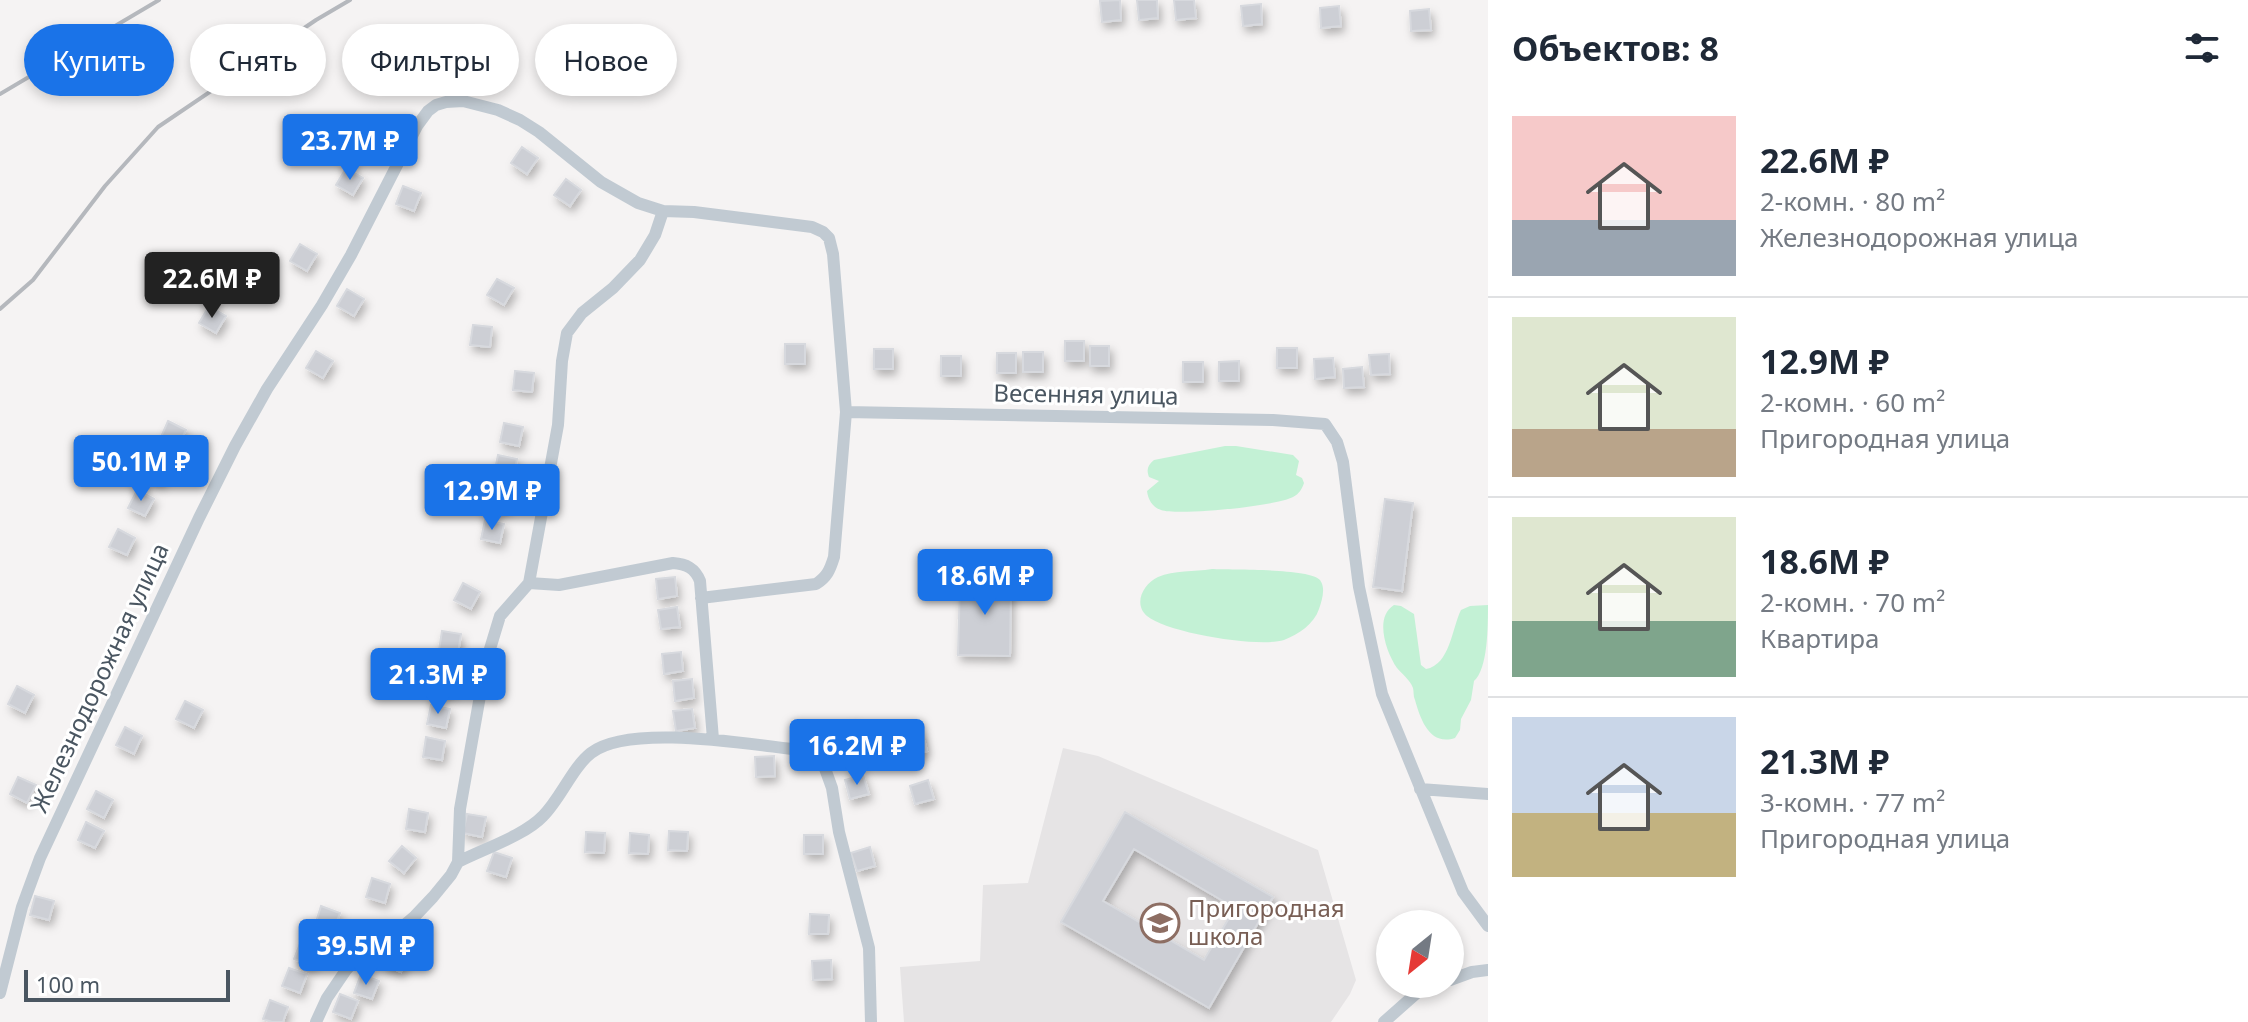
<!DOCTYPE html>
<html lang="ru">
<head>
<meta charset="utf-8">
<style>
  :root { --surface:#fff; --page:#f2f2f3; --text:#1f2937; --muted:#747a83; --line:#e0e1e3; --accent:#1a73e8 }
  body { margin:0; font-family:"Noto Sans",sans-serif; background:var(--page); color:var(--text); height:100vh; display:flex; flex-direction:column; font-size:30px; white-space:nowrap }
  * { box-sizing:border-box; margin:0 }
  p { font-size:26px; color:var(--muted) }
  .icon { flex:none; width:44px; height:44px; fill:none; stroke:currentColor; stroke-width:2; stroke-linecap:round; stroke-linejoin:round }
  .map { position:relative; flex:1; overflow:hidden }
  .drawer { display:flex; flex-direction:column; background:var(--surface); width:760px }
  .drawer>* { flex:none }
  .banner { position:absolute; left:24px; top:24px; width:760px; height:72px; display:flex; gap:16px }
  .needle { width:52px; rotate:210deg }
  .tools { position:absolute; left:1376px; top:910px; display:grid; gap:16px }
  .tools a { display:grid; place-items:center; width:88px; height:88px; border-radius:50%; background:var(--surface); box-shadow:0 4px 12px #0003; font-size:40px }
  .scale { position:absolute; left:24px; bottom:20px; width:206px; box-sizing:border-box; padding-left:8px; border:4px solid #4a5661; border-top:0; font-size:22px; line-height:28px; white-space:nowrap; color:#4a5661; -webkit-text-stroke:6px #fff; paint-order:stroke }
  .price { position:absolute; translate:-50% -68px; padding:0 18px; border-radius:8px; background:var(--accent); color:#fff; font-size:26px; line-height:52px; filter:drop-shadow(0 2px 4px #0008) }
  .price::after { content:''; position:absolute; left:50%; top:48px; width:24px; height:18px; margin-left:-12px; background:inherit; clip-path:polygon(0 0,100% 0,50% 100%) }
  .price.selected { background:#222; color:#fff }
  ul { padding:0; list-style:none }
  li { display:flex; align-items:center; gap:24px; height:200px; padding:0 24px }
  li+li { border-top:2px solid var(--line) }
  li span { display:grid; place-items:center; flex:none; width:224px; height:160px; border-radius:0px; color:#555 }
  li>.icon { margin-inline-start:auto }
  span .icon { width:96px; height:96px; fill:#fffc; stroke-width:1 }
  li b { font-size:34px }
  h2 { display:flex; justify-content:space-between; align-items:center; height:96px; padding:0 24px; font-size:34px }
  .chip { padding:0 28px; border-radius:36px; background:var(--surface); box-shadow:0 4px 12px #0003; font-size:28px; line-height:72px }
  .chip.selected { background:var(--accent); color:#fff }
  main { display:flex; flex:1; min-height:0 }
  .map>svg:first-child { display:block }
  .education { fill:#e6e4e5 }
  .green { fill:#c3f1d5 }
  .building { fill:#cdcfd5; stroke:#d7d9de; stroke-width:2; fill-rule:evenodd; filter:url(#shadow) }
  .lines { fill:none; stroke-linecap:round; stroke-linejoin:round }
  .street { stroke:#c1cad2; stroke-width:12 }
  .rail { stroke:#b5b8bd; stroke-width:4 }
  .labels { text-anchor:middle; stroke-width:6; stroke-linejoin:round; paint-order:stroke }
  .street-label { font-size:24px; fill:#4a5661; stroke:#fff }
  .education-label { font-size:24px; fill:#785e54; stroke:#fff; text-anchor:start }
</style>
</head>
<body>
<main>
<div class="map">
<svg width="1488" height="1022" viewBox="0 0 1488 1022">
  <defs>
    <filter id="shadow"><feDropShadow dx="3" dy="5.5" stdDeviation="4" flood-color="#0004"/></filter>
  </defs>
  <rect width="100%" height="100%" fill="#f5f3f3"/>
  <path class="education" d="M1063 748 1098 756 1318 850 1356 980 1350 994 1331 1022H904L900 967 980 961 983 885 1028 883Z"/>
  <path class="green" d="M1225 446H1236L1293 455 1299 461 1296 475 1302 478 1304 483C1302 489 1299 494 1293 497 1276 506 1179 516 1161 510 1152 507 1148 499 1147 491L1159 481 1149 477C1146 469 1148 465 1154 460Z
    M1212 569C1230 570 1310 568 1320 580 1326 588 1322 600 1319 609 1314 624 1299 634 1284 640 1260 648 1167 633 1147 616 1133 604 1143 584 1158 577 1174 570 1194 572 1212 569Z
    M1394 605 1401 606 1414 614 1421 665 1426 669C1450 665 1452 628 1461 610L1470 606 1488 605C1488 626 1488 669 1474 681L1471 700 1461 719 1460 730 1455 738C1430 746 1421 721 1415 700 1413 696 1414 692 1413 688 1410 680 1402 674 1397 668 1386 652 1374 617 1394 605Z"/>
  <path class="building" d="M1120 0 1121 20 1102 22 1100 1Z
    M1137 0H1157L1158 18 1139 20Z
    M1174 0H1194L1196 18 1176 20Z
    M1261 4 1262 24 1243 26 1241 6Z
    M1339 6 1341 26 1321 28 1320 8Z
    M1429 9 1431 30 1411 31 1410 11Z
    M522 147 538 158 527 174 511 163Z
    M346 168 363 178 353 195 336 185Z
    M566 179 581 190 570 206 554 195Z
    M403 186 421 193 414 211 396 204Z
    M300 244 317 254 307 271 290 261Z
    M497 279 514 288 504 305 487 295Z
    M347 289 364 299 354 316 337 306Z
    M209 306 226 316 216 333 199 323Z
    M473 325 492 327 490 347 470 345Z
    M1065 341H1084V361H1065Z
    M785 344H805V364H785Z
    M1090 346H1109V366H1090Z
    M1277 348H1297V368H1277Z
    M874 349H893V369H874Z
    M316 351 333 361 323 378 306 368Z
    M1023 352H1043V372H1023Z
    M997 353H1016V373H997Z
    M1389 354 1390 374 1371 375 1369 355Z
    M941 356H961V376H941Z
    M1333 358 1335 377 1315 379 1314 359Z
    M1239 361V381H1219V362Z
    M1183 362H1203V382H1183Z
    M1362 367 1364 387 1344 388 1343 369Z
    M515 371 534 373 532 392 513 390Z
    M168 421 186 430 177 448 160 439Z
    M504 423 523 427 519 446 500 442Z
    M498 455 517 459 513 478 494 474Z
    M151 456 169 465 160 483 143 474Z
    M491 487 510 491 506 510 487 506Z
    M137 490 154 499 145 516 128 508Z
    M1385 499 1413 503 1402 591 1373 587Z
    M485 520 504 524 500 543 481 539Z
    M118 529 135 538 127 555 109 547Z
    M981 566H992L991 584H1011L1010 656 958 655 960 583 980 584Z
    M675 577 677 596 658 599 656 579Z
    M463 583 480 592 471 609 454 600Z
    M677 607 680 627 661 629 658 610Z
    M442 631 461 634 458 653 439 650Z
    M681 652 683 671 664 674 662 654Z
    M436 670 455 674 452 693 433 690Z
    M692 679 694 698 675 701 673 681Z
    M17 686 34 695 25 713 8 704Z
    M185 701 203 710 194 728 176 719Z
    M431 705 450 709 446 728 427 724Z
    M692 709 695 728 676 731 673 711Z
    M855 720 860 739 842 744 836 726Z
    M125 727 142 736 134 754 116 745Z
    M922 732 927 751 909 756 904 737Z
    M426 737 445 741 442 760 423 757Z
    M774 756 775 776 756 777 755 757Z
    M863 775 869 794 850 799 845 780Z
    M18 777 36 785 27 803 10 794Z
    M928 780 934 799 915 804 910 786Z
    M96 791 113 800 104 818 87 809Z
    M409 809 428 813 425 832 406 829Z
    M1125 812 1273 897 1209 1008 1061 922ZM1134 849 1235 908 1204 960 1103 901Z
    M467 814 486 817 482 837 463 833Z
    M86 822 104 831 95 848 78 840Z
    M669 831 688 832 687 851 668 850Z
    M586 832 605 833 604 853 585 852Z
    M630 833 649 835 648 854 629 853Z
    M804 835H823V854H804Z
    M402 846 416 858 404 873 389 861Z
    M870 847 875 866 857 871 851 853Z
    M494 852 512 858 506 877 487 871Z
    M372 878 390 884 385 903 366 897Z
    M35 896 54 901 49 920 30 915Z
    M321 906 340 913 333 931 315 925Z
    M810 914 829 915 828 934H809Z
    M301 941 319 948 312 966 294 959Z
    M390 947 408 954 401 972 383 965Z
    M831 960 832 979 813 980 812 961Z
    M289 968 307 974 300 993 282 986Z
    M361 974 379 981 372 999 354 993Z
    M340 994 358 1001 351 1019 333 1012Z
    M270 1000 288 1007 283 1022H272L263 1019Z"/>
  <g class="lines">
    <path class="street" d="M846 412 1273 420 1325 424 1337 442 1343 462 1359 587 1382 694 1463 892 1488 926
      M529 583 559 585 673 563C686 564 695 568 700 581L713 739
      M1420 789 1488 794
      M458 862C483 849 524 836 543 816 561 798 572 768 591 753 630 723 752 745 801 750L814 754 823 763 832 788 839 832 869 948 871 1022
      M1450 980 1472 972 1488 970
      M0 993 22 907 40 858 199 518 235 446 267 389 322 305 351 255 417 126 428 111 436 105 446 102 463 101 498 110 520 120 539 132 601 182 638 203 663 211 694 212 812 227 823 232 829 238 833 254 846 412 834 557C830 570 827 577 816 584L701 598
      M316 1022 327 998 346 970 355 960 382 944 415 916 433 897 451 875 458 862 460 809 486 662 500 616 529 583 558 425 562 361 567 333 582 313 613 288 640 260 655 235 663 211
      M1384 1022 1419 991 1438 984"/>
    <path class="rail" d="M0 94 159 0
      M0 309 33 280 105 186 158 127 316 20 350 0"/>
  </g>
  <defs>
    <symbol id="school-ring" viewBox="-11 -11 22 22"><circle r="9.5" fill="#fff" stroke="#8d6e63" stroke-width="1.5"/><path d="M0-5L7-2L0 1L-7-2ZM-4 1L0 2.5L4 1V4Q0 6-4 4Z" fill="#8d6e63"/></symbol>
  </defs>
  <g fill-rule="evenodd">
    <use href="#school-ring" x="1138" y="901" width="44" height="44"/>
  </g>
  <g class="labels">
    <g class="street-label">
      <text transform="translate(1086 395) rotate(1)" y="8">Весенняя улица</text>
      <text transform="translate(100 678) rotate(-65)" y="8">Железнодорожная улица</text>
    </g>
    <g class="education-label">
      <text x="1188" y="917">Пригородная<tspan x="1188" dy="28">школа</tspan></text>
    </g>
  </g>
</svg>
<div class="tools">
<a><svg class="needle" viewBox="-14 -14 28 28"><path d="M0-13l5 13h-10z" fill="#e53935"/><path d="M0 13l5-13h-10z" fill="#747a83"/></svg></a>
</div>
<div class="scale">100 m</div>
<b class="price" style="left:350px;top:182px">23.7M ₽</b>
<b class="price selected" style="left:212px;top:320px">22.6M ₽</b>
<b class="price" style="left:141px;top:503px">50.1M ₽</b>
<b class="price" style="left:492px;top:532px">12.9M ₽</b>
<b class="price" style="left:985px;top:617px">18.6M ₽</b>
<b class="price" style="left:438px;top:716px">21.3M ₽</b>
<b class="price" style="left:857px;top:787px">16.2M ₽</b>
<b class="price" style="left:366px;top:987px">39.5M ₽</b>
<div class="banner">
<a class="chip selected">Купить</a>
<a class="chip">Снять</a>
<a class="chip">Фильтры</a>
<a class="chip">Новое</a>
</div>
</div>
<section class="drawer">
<h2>Объектов: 8<svg class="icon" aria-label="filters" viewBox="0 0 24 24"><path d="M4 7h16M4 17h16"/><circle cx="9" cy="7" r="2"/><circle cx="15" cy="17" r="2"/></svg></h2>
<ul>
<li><span style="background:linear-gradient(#f6c9c9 65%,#9aa5b1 0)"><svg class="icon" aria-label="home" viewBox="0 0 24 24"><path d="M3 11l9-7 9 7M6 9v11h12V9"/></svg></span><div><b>22.6M ₽</b><p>2-комн. · 80 m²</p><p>Железнодорожная улица</p></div></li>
<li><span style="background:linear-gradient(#dfe7d0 70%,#b9a48a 0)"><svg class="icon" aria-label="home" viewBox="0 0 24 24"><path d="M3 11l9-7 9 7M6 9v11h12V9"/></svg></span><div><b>12.9M ₽</b><p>2-комн. · 60 m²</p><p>Пригородная улица</p></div></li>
<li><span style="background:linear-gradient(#dfe7d0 65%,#7fa58c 0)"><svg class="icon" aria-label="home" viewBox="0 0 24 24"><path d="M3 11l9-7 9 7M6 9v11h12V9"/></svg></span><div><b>18.6M ₽</b><p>2-комн. · 70 m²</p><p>Квартира</p></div></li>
<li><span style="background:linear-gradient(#c9d6e8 60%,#c2b280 0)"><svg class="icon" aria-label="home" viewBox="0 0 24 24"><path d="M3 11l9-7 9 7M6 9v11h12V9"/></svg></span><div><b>21.3M ₽</b><p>3-комн. · 77 m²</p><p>Пригородная улица</p></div></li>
</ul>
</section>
</main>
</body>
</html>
